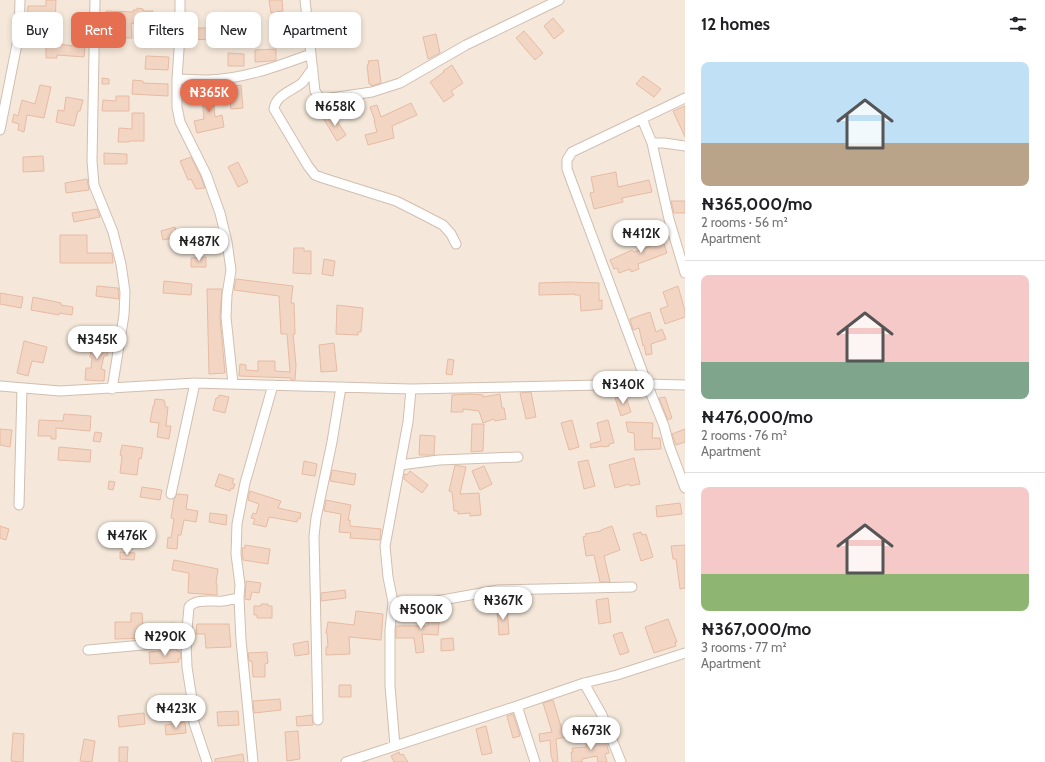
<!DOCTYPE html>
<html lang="en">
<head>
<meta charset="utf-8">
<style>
  :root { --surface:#fff; --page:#f6f6f6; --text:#202124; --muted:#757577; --line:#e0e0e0; --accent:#e76f51 }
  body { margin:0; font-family:Cabin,sans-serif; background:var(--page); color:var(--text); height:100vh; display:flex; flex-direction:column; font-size:15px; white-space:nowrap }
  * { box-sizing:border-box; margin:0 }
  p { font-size:13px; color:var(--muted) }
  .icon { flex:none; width:22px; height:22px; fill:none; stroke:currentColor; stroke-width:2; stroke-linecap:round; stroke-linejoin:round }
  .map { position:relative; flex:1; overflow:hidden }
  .drawer { display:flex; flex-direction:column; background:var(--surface); width:360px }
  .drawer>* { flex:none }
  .hud { position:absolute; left:12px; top:12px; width:380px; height:36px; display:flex; gap:8px }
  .price { position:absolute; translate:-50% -34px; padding:0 9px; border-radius:14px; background:#fff; color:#222; font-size:13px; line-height:26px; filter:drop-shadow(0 1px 2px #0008) }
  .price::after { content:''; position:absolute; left:50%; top:24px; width:12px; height:9px; margin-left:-6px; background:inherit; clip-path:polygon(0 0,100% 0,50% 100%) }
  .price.on { background:var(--accent); color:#fff }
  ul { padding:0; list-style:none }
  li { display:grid; align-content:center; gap:8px; height:212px; padding:0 16px }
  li+li { border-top:1px solid var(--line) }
  li span { display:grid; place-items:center; height:124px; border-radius:8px; color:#555 }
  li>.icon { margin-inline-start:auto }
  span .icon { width:72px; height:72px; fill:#fffc; stroke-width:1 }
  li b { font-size:17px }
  h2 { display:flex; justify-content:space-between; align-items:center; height:48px; padding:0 16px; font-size:17px }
  .tag { padding:0 14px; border-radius:8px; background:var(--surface); box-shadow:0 2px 6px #0003; font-size:14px; line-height:36px }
  .tag.on { background:var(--accent); color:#fff }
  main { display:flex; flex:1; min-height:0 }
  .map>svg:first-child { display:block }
  .residential { fill:#f5e8da }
  .building { fill:#f3d5c3; stroke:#e6bba3 }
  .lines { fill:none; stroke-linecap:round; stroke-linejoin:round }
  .minor-casing { stroke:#d1beb0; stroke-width:11 }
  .minor { stroke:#fff; stroke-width:9 }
</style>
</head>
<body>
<main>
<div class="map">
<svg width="685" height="762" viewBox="0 0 685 762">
  <rect width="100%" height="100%" fill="#fdf6ec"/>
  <path class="residential" d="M0 0H685V762H0Z"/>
  <path class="building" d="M46 0H56L55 26H58L57 44 85 47 84 57 57 55V58H46V21L27 20 28 6H46Z
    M269 0H282L283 11 271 13Z
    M137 8 143 9V11H153L152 13 167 14 166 25 131 23 132 38H114V22L105 21 106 11 133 12V10H137Z
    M553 18 564 31 554 39 544 26Z
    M244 21 246 33 215 40 187 39 188 28H221L220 26Z
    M296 30 297 40 284 42 282 32Z
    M524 31 543 53 535 60 516 38Z
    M436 34 440 53 428 59 423 37Z
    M276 49V60L272 61 255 62V50Z
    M228 53 244 54V66H228Z
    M146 56 169 57 168 70 145 69Z
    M378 60 381 83 371 86V84H369L367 65 369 64 368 61Z
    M452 65 463 83 451 91 454 95 444 102 430 82 444 72 443 71Z
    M643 76 661 89 654 97 636 84Z
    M102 78 109 79V84H102Z
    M133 80 143 81V83L168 84V96L132 94Z
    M40 85 51 87 44 118 27 115 24 132 18 130 19 124 12 122 14 114 18 116 22 100 35 104Z
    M241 85 243 108 231 109 228 87Z
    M201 86H212L215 117 222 115 224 127 197 133 194 121 204 119Z
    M116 96H129V111H102L103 100 116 101Z
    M66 97 83 100 80 111H78L74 126 56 122 58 110 64 111Z
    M411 103 417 115 392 126 394 138 368 145 365 135 377 132 374 121H375L370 107 377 105 381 117Z
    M685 106V137L673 111Z
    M132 113H144V141H129V142H118L119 128 132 129Z
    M332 113 346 135 337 141 323 118Z
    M104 153 127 154V164H104Z
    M43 156 44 171 23 172V157Z
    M191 157 200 175 205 188 196 189 191 179 188 180 180 161Z
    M238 162 248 182 238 187 228 167Z
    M616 172 618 187 649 180 652 192 622 198 623 202 594 209 590 193 594 192 591 177Z
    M87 179 89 190 66 193 65 183Z
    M671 201H685V213H674Z
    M97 209 100 217 74 222 72 213Z
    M175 227 177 237 163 240 161 231Z
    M216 228 218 235 186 245 183 238Z
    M662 230 664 237 662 238 667 253 638 264 639 269 631 272 630 269 619 273 617 268 614 269 610 260 632 250 634 252 651 246 647 234Z
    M60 235H87V253H112L113 263H60Z
    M294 248H304V251H311V274L293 273Z
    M206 257V267H191V258Z
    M324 259 335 261 333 276 322 274Z
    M236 279 293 286 291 303H294L295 334H293L296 365 295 380H291V378L239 376 240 364 246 365V370L258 371V361H275V371L290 372 287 334H281L279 296 234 290Z
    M164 281 192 284 191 295 163 293Z
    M569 282 599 283V301L602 300V309L581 311 580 295H575V294L539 295V283Z
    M97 286 118 288 119 299 96 296Z
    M678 286 685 311V317L665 324 660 309 668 306 663 292Z
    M207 289H222L220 318 225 373 209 374Z
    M0 293 23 297 21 308 0 304Z
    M33 297 61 303V305L73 307 72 315 59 313V315L31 310Z
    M337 305 363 308 361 332H358V335L336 334Z
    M650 312 656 332 662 329 666 339 651 344 652 354 646 355 644 345 643 346 639 328 633 330 630 319Z
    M93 336 106 338 105 347 108 348 107 356H104L101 369 105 370 104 381 85 380 86 368H91L92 358 90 357Z
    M24 341 47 347 43 363 32 361 28 376 17 373Z
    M334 343 337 371 321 372 319 345Z
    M448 359 454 360 452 375 446 374Z
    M531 392 536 417 526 419 520 393Z
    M471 394 483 395V397L500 394 502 408H504L506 419 495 421 494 419 483 423 479 411 463 409V412H451L452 395Z
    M219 395 229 397 225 413 213 410 216 398H218Z
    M625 395 631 412 621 416 615 398Z
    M665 397 672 418 668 420 659 398Z
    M155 399 164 400V402H165V407H168L166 426H171L169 439 157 437 159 423 150 422 153 406H154Z
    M64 414 91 416 90 431 56 428V439H51V436H38L39 420 63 421Z
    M572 420 579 447 569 450 561 423Z
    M608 420 614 443 609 444V446L603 447V446L591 448 590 444 601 441 597 423Z
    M626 422 653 423 652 438H660L661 449 635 450 634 433 628 432Z
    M472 424H484L483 451 471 452Z
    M0 429 12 430 10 447 0 445Z
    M685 429V442L676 445 672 434Z
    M95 432 102 433 100 442 93 441Z
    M420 435 435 436 434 455H419Z
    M122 445 143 448 141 459 139 458 137 475 120 473 122 456 120 455Z
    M59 447 91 450 90 462 58 460Z
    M634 458 640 484 630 486 629 484 615 488 609 465Z
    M588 460 595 486 584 489 578 462Z
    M304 461 317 464 315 476 302 474Z
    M455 465 466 467 460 494 479 493 481 515 470 516V513L458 514V511H454L452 492 449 491Z
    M484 466 492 484 480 490 472 471Z
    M332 470 356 474 354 485 330 481Z
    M410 471 428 485 422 493 404 479V474L407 475Z
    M219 474 234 479 232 483 235 484 233 489 231 488 230 491 215 486Z
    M109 481 115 482 113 490 108 489Z
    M142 487 162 490 160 500 140 497Z
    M250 491 281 501 278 508 301 513 300 519 298 518 297 522 269 517 266 527 253 524 255 519 251 518 253 513 256 514 259 504 248 500Z
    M177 494 188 495 186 509 198 511 196 522 184 520 181 535H178L177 549 167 548 168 537 171 538 174 519 171 518 174 499Z
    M326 500 351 505 348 520H350V526L381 529 380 540 350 538 351 533 339 532 341 514 324 511Z
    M680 503 682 514 657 517 656 506Z
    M210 513 227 515 226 525 209 522Z
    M0 526 9 529 6 540 0 538Z
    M612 526 620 550 604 556 610 582H600L594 555 586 556 583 537 586 536 585 534 601 531V530Z
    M122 528 139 531 137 543 120 540Z
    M641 532 642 535 646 534 653 557 641 561 633 534Z
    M245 545 270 549 268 564 243 560 242 548H245Z
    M685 545V588L680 589 676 559H673L671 546Z
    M120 552 135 553 134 560 120 559Z
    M174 560 218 569 216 583 217 584V595L188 593 189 573 172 570Z
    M246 581 261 583 259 593 252 592 250 600 245 599Z
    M345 590 346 598 321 601V593Z
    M608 598 611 622 599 624 596 600Z
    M261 604H268V606H272V618H257V615H254V606H261Z
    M507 607 509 634 499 635 497 608Z
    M429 608 440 609 438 635 422 634 424 652 416 653 414 638H396V626H428Z
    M356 611 383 614 381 640 349 637 350 654 326 655V647H328L327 633H326L328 622 354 625Z
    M131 613H142L143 627 174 623 175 635 149 638 115 639V622H131Z
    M668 619 677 642H675L676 646 654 653 645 627Z
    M197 624H229L231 647 206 648 205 634H196Z
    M622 632 629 652 620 655 613 635Z
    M453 638 454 650 441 651V639Z
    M308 641 309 654 295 656 293 644Z
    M177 649V651H180L181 659H178L179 662 150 664 149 652Z
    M267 652 268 663 265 664V677H253L252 661H249L248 653Z
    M339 685H351V697H339Z
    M280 699 281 710 254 713 253 701Z
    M553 700 562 730H565L567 737 556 739 558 762H553L551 755 550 740 540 742 539 734 552 732 543 703Z
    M238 711 239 725 218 726 217 712Z
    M144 713 145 724 119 727 118 716Z
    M513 714 520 736 513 738 507 716Z
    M312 715 313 725 297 726 296 717Z
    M185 722 186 733 166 735 165 725Z
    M486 726 492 753 482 755 476 729Z
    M298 731 300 759 287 761 285 732Z
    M13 733 24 734 23 762 11 761Z
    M605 738 609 753 605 754 607 762H598L597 756 582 759V762H572L571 752H573L572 748 587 747 586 743Z
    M84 739 95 741 92 762 80 761Z
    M119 747H128L127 762H119Z
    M399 752 400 755 403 754 408 762H394L391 756Z
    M243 754 244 762H215V759Z"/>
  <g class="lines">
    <defs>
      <path id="minor" d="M95 0 92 161 94 185 113 232 121 264 125 292 124 315 112 389
        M180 0V35L177 79V107L180 122 206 174 220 213 227 242 231 270 227 295 226 317 233 384
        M305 0 315 91 319 97 324 99 372 92 400 83 466 45 559 0
        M313 69C309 73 306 78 303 82 293 91 276 94 274 109L308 166 315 175 323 178 396 201 414 210 443 225 451 234 456 244
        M177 79C187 79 198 80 208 80 244 79 278 66 311 54
        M685 98 572 152 567 160V169L647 384 664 426 669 445 685 488
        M642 119 652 143 669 219 685 273
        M0 130 19 34 20 0
        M652 143H664L685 146
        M0 386 60 391 195 383 411 389 647 384 685 385
        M400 465 439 460 518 457
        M171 494 195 383
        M19 505 22 388
        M239 598 241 640 253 762
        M393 602H431L498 590 632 587
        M88 650 186 641
        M584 683 602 715 621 762
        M517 706 535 762
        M318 720 314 536 316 518 332 442 341 387
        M395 746 390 686V629L393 602 388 577 385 546 408 422 411 389
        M207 762 194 723 193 706 187 667 186 641 189 607C196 598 213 602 223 601 229 600 234 599 239 598L240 585 236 554 237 524 245 483 273 385
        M346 762 517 706 584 683 617 675 685 653"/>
    </defs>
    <use href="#minor" class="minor-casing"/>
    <use href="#minor" class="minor"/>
  </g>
</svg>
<b class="price on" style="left:209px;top:113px">₦365K</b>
<b class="price" style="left:335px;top:127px">₦658K</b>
<b class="price" style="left:641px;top:254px">₦412K</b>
<b class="price" style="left:199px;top:262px">₦487K</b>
<b class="price" style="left:97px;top:360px">₦345K</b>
<b class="price" style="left:623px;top:405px">₦340K</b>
<b class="price" style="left:127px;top:556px">₦476K</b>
<b class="price" style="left:503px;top:621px">₦367K</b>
<b class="price" style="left:421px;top:630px">₦500K</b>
<b class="price" style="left:165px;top:657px">₦290K</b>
<b class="price" style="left:176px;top:729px">₦423K</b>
<b class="price" style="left:591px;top:751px">₦673K</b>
<div class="hud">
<a class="tag">Buy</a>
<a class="tag on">Rent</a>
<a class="tag">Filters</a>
<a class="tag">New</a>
<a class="tag">Apartment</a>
</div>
</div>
<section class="drawer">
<h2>12 homes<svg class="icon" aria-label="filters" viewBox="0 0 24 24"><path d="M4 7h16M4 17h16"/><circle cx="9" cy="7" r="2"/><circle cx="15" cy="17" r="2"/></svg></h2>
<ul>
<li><span style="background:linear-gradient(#bfe0f5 65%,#b9a48a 0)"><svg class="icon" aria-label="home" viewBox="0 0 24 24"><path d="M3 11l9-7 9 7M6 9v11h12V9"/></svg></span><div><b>₦365,000/mo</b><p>2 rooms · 56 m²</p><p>Apartment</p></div></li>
<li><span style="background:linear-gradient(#f6c9c9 70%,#7fa58c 0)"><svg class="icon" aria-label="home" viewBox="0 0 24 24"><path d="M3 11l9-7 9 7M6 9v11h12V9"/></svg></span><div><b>₦476,000/mo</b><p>2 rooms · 76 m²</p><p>Apartment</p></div></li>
<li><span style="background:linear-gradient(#f6c9c9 70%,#8fb573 0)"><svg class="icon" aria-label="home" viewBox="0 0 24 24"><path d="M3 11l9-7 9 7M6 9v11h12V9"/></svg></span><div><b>₦367,000/mo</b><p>3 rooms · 77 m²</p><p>Apartment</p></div></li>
</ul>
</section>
</main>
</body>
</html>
